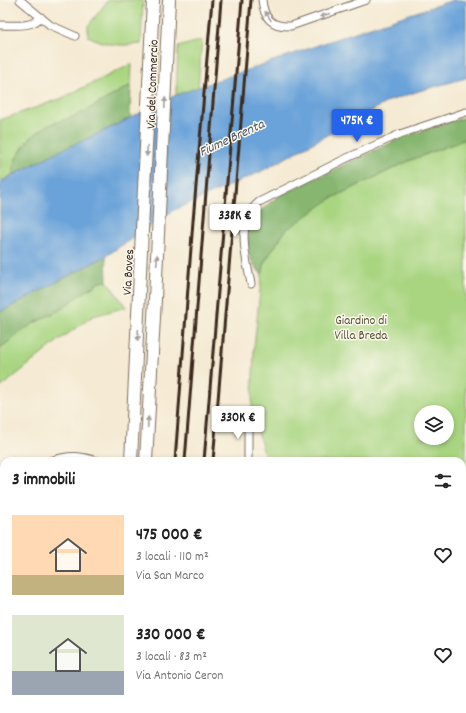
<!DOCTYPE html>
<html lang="it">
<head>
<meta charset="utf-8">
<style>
  :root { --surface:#fff; --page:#f2f2f2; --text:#222; --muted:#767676; --accent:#2563eb }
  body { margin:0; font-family:Dekko,sans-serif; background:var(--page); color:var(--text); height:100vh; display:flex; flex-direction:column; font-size:15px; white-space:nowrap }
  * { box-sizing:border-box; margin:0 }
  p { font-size:13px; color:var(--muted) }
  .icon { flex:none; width:22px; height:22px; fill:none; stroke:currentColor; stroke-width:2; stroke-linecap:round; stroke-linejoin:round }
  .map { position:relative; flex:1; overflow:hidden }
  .sheet { position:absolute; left:0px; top:457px; width:466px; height:256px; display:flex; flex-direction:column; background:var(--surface); border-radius:12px 12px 0 0; box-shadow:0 2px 6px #0003 }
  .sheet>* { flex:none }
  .buttons { position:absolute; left:414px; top:405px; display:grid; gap:8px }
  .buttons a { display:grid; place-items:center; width:40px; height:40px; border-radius:50%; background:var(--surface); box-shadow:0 2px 6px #0003; font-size:20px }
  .price { position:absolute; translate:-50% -34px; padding:0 9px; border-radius:4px; background:#fff; color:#222; font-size:13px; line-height:26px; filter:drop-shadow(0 1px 2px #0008) }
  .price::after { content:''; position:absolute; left:50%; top:24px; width:12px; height:9px; margin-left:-6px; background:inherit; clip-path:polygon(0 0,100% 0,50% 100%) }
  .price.selected { background:var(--accent); color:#fff }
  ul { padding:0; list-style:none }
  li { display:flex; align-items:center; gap:12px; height:100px; padding:0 12px }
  li span { display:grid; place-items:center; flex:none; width:112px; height:80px; border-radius:0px; color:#555 }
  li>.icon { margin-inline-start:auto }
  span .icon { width:48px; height:48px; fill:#fffc; stroke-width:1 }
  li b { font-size:17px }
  h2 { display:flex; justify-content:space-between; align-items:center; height:48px; padding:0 12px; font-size:17px }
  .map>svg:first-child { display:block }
  .green { fill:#a9d581; stroke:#728050; fill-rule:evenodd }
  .forest { fill:#86b66f; stroke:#607046 }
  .water { fill:#6aa3d9; stroke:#52667c }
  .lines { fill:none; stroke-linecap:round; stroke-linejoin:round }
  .minor-casing { stroke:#7c6d5d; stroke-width:9 }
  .tertiary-casing { stroke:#7c6d5d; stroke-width:11 }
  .trunk-casing { stroke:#7c6d5d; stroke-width:14 }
  .minor { stroke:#fff; stroke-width:7 }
  .tertiary { stroke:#fff; stroke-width:9 }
  .trunk { stroke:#fff; stroke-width:12 }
  .rail { stroke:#3b2a1e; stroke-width:3 }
  .oneway { fill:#a79f9a }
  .labels { text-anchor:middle; stroke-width:3; stroke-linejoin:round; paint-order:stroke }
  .street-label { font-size:13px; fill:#3b2a1e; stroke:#fbf7ec }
  .park-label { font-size:13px; fill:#565537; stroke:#fbf7ec }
  .water-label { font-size:14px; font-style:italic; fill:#4e5a69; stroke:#fbf7ec }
</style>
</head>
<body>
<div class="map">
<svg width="466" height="713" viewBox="0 0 466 713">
  <rect width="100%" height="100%" fill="#fbf7ec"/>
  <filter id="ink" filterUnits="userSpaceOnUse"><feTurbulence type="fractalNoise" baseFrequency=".025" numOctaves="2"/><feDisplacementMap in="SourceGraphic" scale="8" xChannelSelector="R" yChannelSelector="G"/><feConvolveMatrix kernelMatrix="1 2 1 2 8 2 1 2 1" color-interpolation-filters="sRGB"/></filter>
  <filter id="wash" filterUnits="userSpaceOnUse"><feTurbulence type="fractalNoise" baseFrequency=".012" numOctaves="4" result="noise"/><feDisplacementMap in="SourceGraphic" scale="16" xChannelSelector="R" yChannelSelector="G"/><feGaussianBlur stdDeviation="0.9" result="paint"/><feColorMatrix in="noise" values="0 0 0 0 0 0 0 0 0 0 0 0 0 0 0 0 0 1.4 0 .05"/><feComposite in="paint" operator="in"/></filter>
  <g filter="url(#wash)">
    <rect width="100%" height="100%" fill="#f5ead3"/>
    <path class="green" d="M108 0H143L141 44C119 46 108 46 88 36V26Z
      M202 40 198 88 176 95 178 47Z
      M132 64 131 85 78 115 46 126 28 140 15 160 12 175 0 182V120L60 99Z
      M466 139V513L462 514V461H266L252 409 254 347 261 282 265 261 286 230 332 198 411 160ZM421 412H447V438H421Z
      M107 281 126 307 93 316 59 340 0 388V348L32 324 60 310 80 295 100 282Z"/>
    <path class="forest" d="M131 85 130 118C91 138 51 154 12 175L15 160 29 139 46 126 78 115Z
      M466 117V139L411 160 332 198 286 230 265 261 262 275C258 270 252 263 250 257 241 225 260 208 284 193L406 136Z
      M106 256 107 281 100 282 80 295 60 310 32 324 0 348V312Z"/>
    <path class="water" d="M453 0H466V78L419 91 389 101 260 172 174 210 106 256 0 312V182L57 152 100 133 176 95 364 29Z"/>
  </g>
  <g filter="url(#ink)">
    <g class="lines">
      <defs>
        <path id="minor" d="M20 0 50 25 75 36
          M262 0C264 19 272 27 291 26L366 0
          M0 25C13 25 32 28 41 17
          M251 284C246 257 235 222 259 202L347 158 400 134 466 112
          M50 461C68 455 79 455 97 461
          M248 461V418
          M0 484 4 481
          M299 709 305 713
          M451 709 454 713"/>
        <path id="tertiary" d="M462 686 466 685
          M315 713 317 709"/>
        <path id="trunk" d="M131 461 153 0
          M146 461 155 299 169 0
          M108 713V709
          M127 713V709"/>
      </defs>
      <use href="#minor" class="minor-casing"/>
      <use href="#tertiary" class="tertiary-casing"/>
      <use href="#trunk" class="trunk-casing"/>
      <use href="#minor" class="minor"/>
      <use href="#tertiary" class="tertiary"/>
      <use href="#trunk" class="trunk"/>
      <path class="rail" d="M175 461 193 221 212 0
        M185 461 221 0
        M204 461 242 0
        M213 461 251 0
        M160 713 161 709
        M168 713 169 709
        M185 713V709
        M193 713V709"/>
    </g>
    <defs><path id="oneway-solid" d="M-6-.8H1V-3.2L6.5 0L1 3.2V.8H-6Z"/></defs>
    <g class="oneway">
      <use href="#oneway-solid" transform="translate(325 15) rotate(162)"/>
      <use href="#oneway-solid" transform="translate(268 16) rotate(-124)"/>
      <use href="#oneway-solid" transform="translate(165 103) rotate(-88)"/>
      <use href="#oneway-solid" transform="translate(147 151) rotate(93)"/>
      <use href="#oneway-solid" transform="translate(157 260) rotate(-87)"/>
      <use href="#oneway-solid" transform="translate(138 335) rotate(93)"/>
      <use href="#oneway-solid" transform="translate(148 422) rotate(-87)"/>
    </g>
  </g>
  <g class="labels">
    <g class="street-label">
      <text transform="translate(151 84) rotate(-88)" y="5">Via del Commercio</text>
      <text transform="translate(127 272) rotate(-87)" y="5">Via Boves</text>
    </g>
    <g class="park-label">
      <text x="361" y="324">Giardino di<tspan x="361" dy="15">Villa Breda</tspan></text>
    </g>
    <g class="water-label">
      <text transform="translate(231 137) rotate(-25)" y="5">Fiume Brenta</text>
    </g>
  </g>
</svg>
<div class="buttons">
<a><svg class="icon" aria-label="layers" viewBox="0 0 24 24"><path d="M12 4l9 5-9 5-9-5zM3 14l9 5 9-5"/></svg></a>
</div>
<b class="price selected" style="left:357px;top:143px">475K €</b>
<b class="price" style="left:235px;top:238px">338K €</b>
<b class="price" style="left:238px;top:440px">330K €</b>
<section class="sheet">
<h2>3 immobili<svg class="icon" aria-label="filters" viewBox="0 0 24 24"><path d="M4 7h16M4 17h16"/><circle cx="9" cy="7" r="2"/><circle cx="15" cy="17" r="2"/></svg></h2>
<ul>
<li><span style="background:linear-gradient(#ffd9b3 75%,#c2b280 0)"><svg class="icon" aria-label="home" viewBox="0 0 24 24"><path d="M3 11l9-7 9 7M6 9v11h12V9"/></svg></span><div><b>475 000 €</b><p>3 locali · 110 m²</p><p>Via San Marco</p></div><svg class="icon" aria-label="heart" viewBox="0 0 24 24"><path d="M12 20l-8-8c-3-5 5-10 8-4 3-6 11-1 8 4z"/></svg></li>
<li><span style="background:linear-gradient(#dfe7d0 70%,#9aa5b1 0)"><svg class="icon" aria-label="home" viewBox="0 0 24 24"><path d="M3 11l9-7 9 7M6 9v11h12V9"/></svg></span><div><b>330 000 €</b><p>3 locali · 83 m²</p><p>Via Antonio Ceron</p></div><svg class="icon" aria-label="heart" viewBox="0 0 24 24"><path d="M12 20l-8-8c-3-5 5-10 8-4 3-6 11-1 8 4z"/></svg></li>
</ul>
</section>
</div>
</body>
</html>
